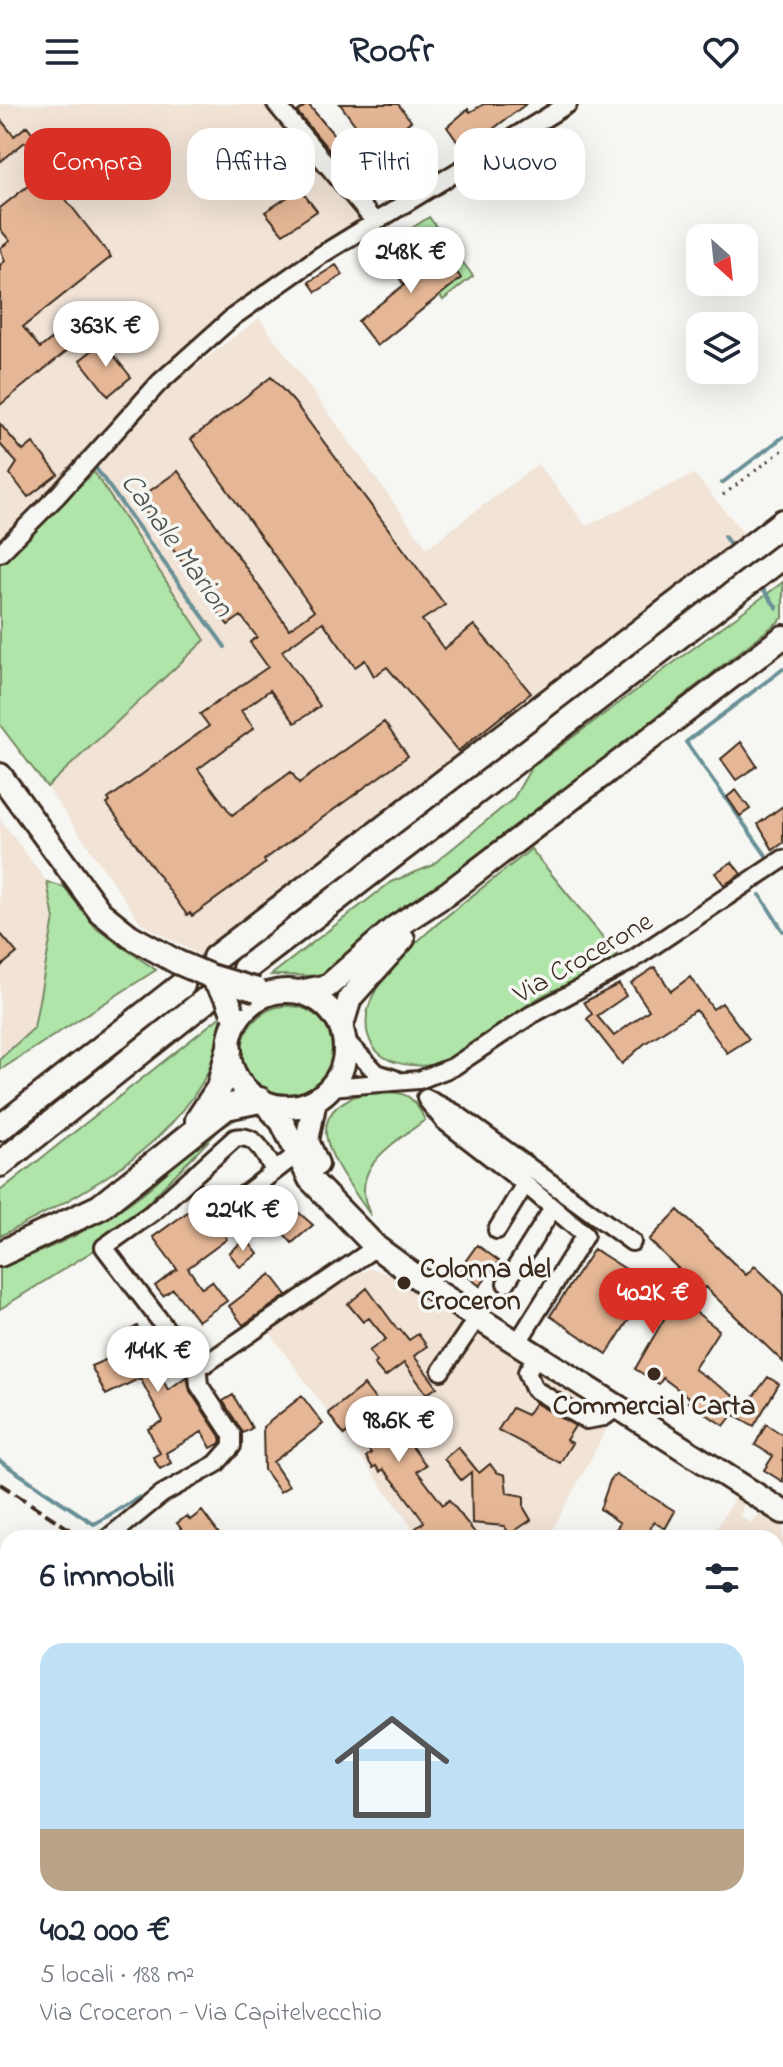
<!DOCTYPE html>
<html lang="it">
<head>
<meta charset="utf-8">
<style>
  :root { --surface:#fff; --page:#f2f2f3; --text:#1f2937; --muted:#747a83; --accent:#d93025 }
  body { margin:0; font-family:"Indie Flower",sans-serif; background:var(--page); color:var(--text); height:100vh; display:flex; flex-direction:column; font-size:30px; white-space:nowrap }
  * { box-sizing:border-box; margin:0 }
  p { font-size:26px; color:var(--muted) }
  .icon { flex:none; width:44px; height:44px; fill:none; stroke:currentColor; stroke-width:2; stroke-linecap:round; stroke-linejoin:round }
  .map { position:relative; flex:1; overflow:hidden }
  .sheet { position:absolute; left:0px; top:1426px; width:784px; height:538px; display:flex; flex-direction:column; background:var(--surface); border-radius:24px 24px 0 0; box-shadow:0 8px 32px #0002 }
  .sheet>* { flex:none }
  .hud { position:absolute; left:24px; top:24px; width:736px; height:72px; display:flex; gap:16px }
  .needle { width:52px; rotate:153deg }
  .buttons { position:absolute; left:686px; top:120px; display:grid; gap:16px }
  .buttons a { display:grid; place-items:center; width:72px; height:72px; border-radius:16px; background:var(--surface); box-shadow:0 8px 32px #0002; font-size:40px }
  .price { position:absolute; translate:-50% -68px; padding:0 18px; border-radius:28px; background:#fff; color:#222; font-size:26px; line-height:52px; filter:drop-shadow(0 2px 4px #0008) }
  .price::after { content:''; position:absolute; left:50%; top:48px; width:24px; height:18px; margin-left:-12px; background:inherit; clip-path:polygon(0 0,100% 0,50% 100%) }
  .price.on { background:var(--accent); color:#fff }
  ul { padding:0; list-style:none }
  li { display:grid; align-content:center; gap:16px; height:424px; padding:0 40px }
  li span { display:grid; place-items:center; height:248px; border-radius:24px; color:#555 }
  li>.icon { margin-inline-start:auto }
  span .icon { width:144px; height:144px; fill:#fffc; stroke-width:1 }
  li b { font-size:34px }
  h2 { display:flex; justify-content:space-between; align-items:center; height:96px; padding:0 40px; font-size:34px }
  .tag { padding:0 28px; border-radius:24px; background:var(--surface); box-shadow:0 8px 32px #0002; font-size:28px; line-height:72px }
  .tag.on { background:var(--accent); color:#fff }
  header { display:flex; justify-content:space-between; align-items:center; height:104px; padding:0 40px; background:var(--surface); font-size:36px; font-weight:700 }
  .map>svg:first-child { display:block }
  .built { fill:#f1e3d6 }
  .green { fill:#afe5a8; stroke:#758863; stroke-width:2 }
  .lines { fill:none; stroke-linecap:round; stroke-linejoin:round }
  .stream { stroke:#699197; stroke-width:4 }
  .building { fill:#e5b796; stroke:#3b2a1e; stroke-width:2 }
  .minor-casing { stroke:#3b2a1e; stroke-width:22 }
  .major-casing { stroke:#3b2a1e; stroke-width:28 }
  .highway-casing { stroke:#3b2a1e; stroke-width:30 }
  .path { stroke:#3b2a1e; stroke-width:3; stroke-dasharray:2 6; stroke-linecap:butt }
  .minor { stroke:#f6f6f2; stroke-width:16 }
  .major { stroke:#f6f6f2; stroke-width:22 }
  .highway { stroke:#f6f6f2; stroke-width:24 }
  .rail { stroke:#3b2a1e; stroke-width:4; stroke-dasharray:12 6; stroke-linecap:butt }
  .major-bridge-casing { stroke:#3b2a1e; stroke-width:28; stroke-linecap:butt }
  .major-bridge { stroke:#f6f6f2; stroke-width:22 }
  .poi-dot { fill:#3b2a1e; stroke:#f6f6f2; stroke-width:3 }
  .labels { text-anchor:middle; stroke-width:7; stroke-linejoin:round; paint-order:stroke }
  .street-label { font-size:28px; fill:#3b2a1e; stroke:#f6f6f2 }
  .poi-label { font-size:28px; font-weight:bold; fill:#3b2a1e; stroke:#f6f6f2; text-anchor:start }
  .water-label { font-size:30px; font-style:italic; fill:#4e5550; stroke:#f6f6f2 }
</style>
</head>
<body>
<header><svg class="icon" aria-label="menu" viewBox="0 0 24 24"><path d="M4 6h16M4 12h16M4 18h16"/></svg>Roofr<svg class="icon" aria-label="heart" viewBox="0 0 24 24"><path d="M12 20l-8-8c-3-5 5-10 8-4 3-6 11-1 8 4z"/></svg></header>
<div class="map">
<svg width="783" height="1963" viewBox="0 0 783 1963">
  <rect width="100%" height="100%" fill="#f6f6f2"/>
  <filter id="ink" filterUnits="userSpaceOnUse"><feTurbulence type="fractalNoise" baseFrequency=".0125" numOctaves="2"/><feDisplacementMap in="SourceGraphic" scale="16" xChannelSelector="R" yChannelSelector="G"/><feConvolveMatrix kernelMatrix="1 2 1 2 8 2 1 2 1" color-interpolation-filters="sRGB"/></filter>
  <g filter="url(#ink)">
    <path class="built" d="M0 0H266L355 106 359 118 358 123 223 226 0 441Z
      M259 214 427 444 538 360 586 422 694 370 745 431 199 851 141 819 47 683 205 536 94 368 175 278Z
      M0 715 47 778 54 815 34 924 0 955Z
      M370 1164 399 1174 440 1206 612 1315 548 1434H420L270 1229 342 1178Z
      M737 1390 745 1395 740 1412 751 1419 763 1407 783 1420V1747L776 1743V1434H711Z"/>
    <path class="green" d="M429 113 473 172 443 196 397 134Z
      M94 368 205 536 47 683 0 621V459Z
      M783 478V514L325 872 271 871 391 778 431 762 513 695 531 664Z
      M531 745 623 858C614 863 605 870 596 873 579 879 561 882 544 891 506 912 475 950 431 961 425 963 418 961 412 961 363 959 355 914 381 878 413 832 487 782 531 745Z
      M47 778 64 783 97 825 156 866 0 966V955L34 924 54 815Z
      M242 948a46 46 0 1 1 92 0a46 46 0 1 1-92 0Z
      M221 912C220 924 220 938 216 949 183 1040 81 1091 0 1132V1087Z
      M372 987C403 989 411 986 425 1016 392 1041 346 1064 371 1112 340 1066 287 1007 372 987Z
      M238 1010 239 1013 219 1026 112 1135 0 1205V1164C51 1144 99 1123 143 1089 175 1064 202 1029 238 1010Z
      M0 1568 8 1579V1821L0 1812Z
      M118 1956H250L255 1963H124Z"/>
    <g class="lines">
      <path class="stream" d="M95 363 225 543
        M722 379 783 333
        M724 432 733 445
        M760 481 777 504
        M770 757 686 638 783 565
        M760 791 783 827
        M0 1357 94 1420 140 1393"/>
    </g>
    <path class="building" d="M308 0 367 70 370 77 361 84 297 8Z
      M340 0H398L411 17 407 20 417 32 404 43 396 33 376 49Z
      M484 0H526L464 47 447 23 468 5 470 8Z
      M0 15 14 32 27 22 41 40 32 47 25 38 0 58Z
      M67 51 83 72 61 89 111 153 23 223 40 244 54 233 57 237 61 234 69 245 0 301V161L5 157 0 144 10 137 0 125V104Z
      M300 85 317 107 283 130 265 108Z
      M436 141 461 174 377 242 358 217 404 181 398 172Z
      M336 161 343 171 316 188 309 178Z
      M103 238 131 273 108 292 80 256Z
      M271 273 294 298 445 501 422 516 444 545 474 521 531 589 458 647 387 563 374 572 365 556 355 563 323 518 282 547 320 602 295 619 270 586 241 607 254 624 198 665 232 711 291 668 299 679 384 618 408 652 264 756 266 759 192 812 190 809 187 811 107 700 110 698 108 695 209 622 200 610 268 563 250 538 257 533 241 512 228 521 137 396 178 367 289 525 314 507 191 335Z
      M0 320 23 347 33 339 58 370 28 393 10 370 17 359 0 340Z
      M741 638 757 662 736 676 721 655Z
      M736 686 750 705 740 712 727 693Z
      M783 702V739L773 746 758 720Z
      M732 758 741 770 724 781 715 769Z
      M0 829 17 849 0 863Z
      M655 863 671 887 690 873 713 905 722 899 749 935 727 949 696 906 644 940 622 960 587 915 592 910 584 898 619 880 626 892 597 912 614 932 649 906 631 879Z
      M203 1097 227 1135 188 1164 202 1184 212 1177 227 1197 198 1217 173 1185 163 1192 155 1182 177 1165 153 1133Z
      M290 1101 313 1121 292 1139 272 1116Z
      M678 1106 746 1171 755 1162 783 1189V1258L705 1183 701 1187 649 1136Z
      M246 1135 258 1150 240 1163 229 1149Z
      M477 1141 499 1157 480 1182 459 1166Z
      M594 1145 667 1191 670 1188 719 1226 694 1265 747 1301 768 1273 779 1280 754 1322 733 1310 724 1322 688 1298 691 1295 663 1274 659 1280 635 1265 668 1208 645 1190 607 1250 550 1212Z
      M271 1170 287 1191 243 1221 229 1202Z
      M367 1184 398 1226 400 1225 409 1236 418 1230 427 1242 414 1252 437 1283 427 1290 404 1259 385 1273 374 1260 377 1258 369 1247 386 1235 369 1214 363 1218 348 1200Z
      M137 1222 145 1235 155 1229 172 1251 156 1262 168 1286 187 1272 190 1287 221 1334 220 1339 211 1344 202 1328 166 1349 171 1359 160 1365 153 1353 160 1349 148 1325 163 1317 140 1274 106 1291 91 1262 135 1243 127 1228Z
      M364 1281 426 1361 417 1367 443 1401 449 1396 479 1434H423L416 1424 424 1418 398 1382 383 1365 380 1368 376 1362 373 1364 366 1353 371 1349 352 1324 344 1331 328 1309Z
      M233 1291 252 1324 243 1329 223 1297Z
      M302 1292 323 1320 273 1358 289 1382 280 1388 264 1366 263 1323Z
      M535 1299 575 1322 566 1336 572 1339 560 1359 498 1326 512 1304 527 1311Z
      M766 1320 783 1331V1378L764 1366 773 1352 755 1341Z
      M458 1343 479 1369 490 1360 496 1368 505 1371 507 1389 524 1392V1404L531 1416 510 1430 504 1422 472 1419 471 1368 461 1376 444 1355Z
      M616 1371 675 1407 665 1425 654 1418 645 1434H610L620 1419 600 1405 611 1374Z
      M202 1407 222 1434H188L177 1419 187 1412 190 1416Z"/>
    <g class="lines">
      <defs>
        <path id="minor" d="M276 0 375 118
          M0 449 58 391 159 279 233 213 321 151 568 0
          M344 935 377 969 395 975
          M330 983 419 976 453 963 531 911 629 858 783 755
          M426 994 455 1009 632 1138
          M427 996 444 1017 525 1080
          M232 1100 297 1050
          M497 1126 525 1080 585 1131 518 1238
          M506 1179 553 1104
          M537 1251 527 1268 534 1285 586 1316 604 1313 618 1303
          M197 1259 189 1255 104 1143 152 1109 235 1034C257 1029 264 1051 274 1066
          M197 1259H207L376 1143
          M441 1267 477 1214
          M108 1434 162 1390 216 1360 232 1342V1331L199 1281 197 1259
          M0 1528 8 1522
          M776 1759 783 1750
          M553 1963 563 1956"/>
        <path id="major" d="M0 671 100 808 130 832 177 858
          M229 945a58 58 0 1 1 116 0a58 58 0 1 1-116 0Z
          M299 888 328 882 394 824 448 789 783 533
          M341 924 350 894 403 835
          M315 996 307 1037 317 1060
          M264 998 282 1018 310 1075 376 1143 437 1188 783 1408"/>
        <path id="highway" d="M215 854 783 418
          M245 865 783 452
          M198 1016 219 984 229 946
          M0 1024 182 881
          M0 1060 206 896
          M0 1150 100 1103 226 1003 260 996"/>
      </defs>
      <use href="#minor" class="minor-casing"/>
      <use href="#major" class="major-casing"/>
      <use href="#highway" class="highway-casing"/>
      <path class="path" d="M723 391 783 346
        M776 1867 783 1872"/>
      <use href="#minor" class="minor"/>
      <use href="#major" class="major"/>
      <use href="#highway" class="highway"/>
      <path class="rail" d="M0 1380 83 1434
        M776 1886 783 1890"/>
      <defs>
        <path id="major-bridge" d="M177 858 210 872 257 886
          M210 872 227 893 232 907"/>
      </defs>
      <use href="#major-bridge" class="major-bridge-casing"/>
      <use href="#major-bridge" class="major-bridge"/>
    </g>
  </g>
  <g class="poi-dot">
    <circle cx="404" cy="1179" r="8"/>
    <circle cx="654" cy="1270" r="8"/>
  </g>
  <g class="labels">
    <g class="street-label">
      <text transform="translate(582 852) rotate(-30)" y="10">Via Crocerone</text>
    </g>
    <g class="poi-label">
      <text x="420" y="1173">Colonna del<tspan x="420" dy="32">Croceron</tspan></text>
      <text x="654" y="1310" text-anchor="middle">Commercial Carta</text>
    </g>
    <g class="water-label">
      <text transform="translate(178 440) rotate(54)" y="10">Canale Marion</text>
    </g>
  </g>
</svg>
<div class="buttons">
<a><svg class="needle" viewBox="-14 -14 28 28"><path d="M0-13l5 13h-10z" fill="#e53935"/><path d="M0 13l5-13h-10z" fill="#747a83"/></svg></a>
<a><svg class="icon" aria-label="layers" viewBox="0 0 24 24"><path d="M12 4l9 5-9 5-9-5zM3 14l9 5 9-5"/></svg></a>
</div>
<b class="price" style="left:411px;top:191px">248K €</b>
<b class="price" style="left:106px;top:265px">363K €</b>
<b class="price" style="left:243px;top:1149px">224K €</b>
<b class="price on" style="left:653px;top:1232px">402K €</b>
<b class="price" style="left:158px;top:1290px">144K €</b>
<b class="price" style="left:399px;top:1360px">98.6K €</b>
<div class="hud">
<a class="tag on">Compra</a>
<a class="tag">Affitta</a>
<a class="tag">Filtri</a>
<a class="tag">Nuovo</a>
</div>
<section class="sheet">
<h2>6 immobili<svg class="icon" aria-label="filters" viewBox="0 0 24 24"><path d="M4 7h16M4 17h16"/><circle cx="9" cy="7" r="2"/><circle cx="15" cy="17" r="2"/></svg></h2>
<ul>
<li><span style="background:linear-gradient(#bfe0f5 75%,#b9a48a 0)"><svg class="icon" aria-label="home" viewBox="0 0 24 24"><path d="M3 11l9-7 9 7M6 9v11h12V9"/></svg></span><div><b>402 000 €</b><p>5 locali · 188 m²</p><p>Via Croceron - Via Capitelvecchio</p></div></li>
</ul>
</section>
</div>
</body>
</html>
